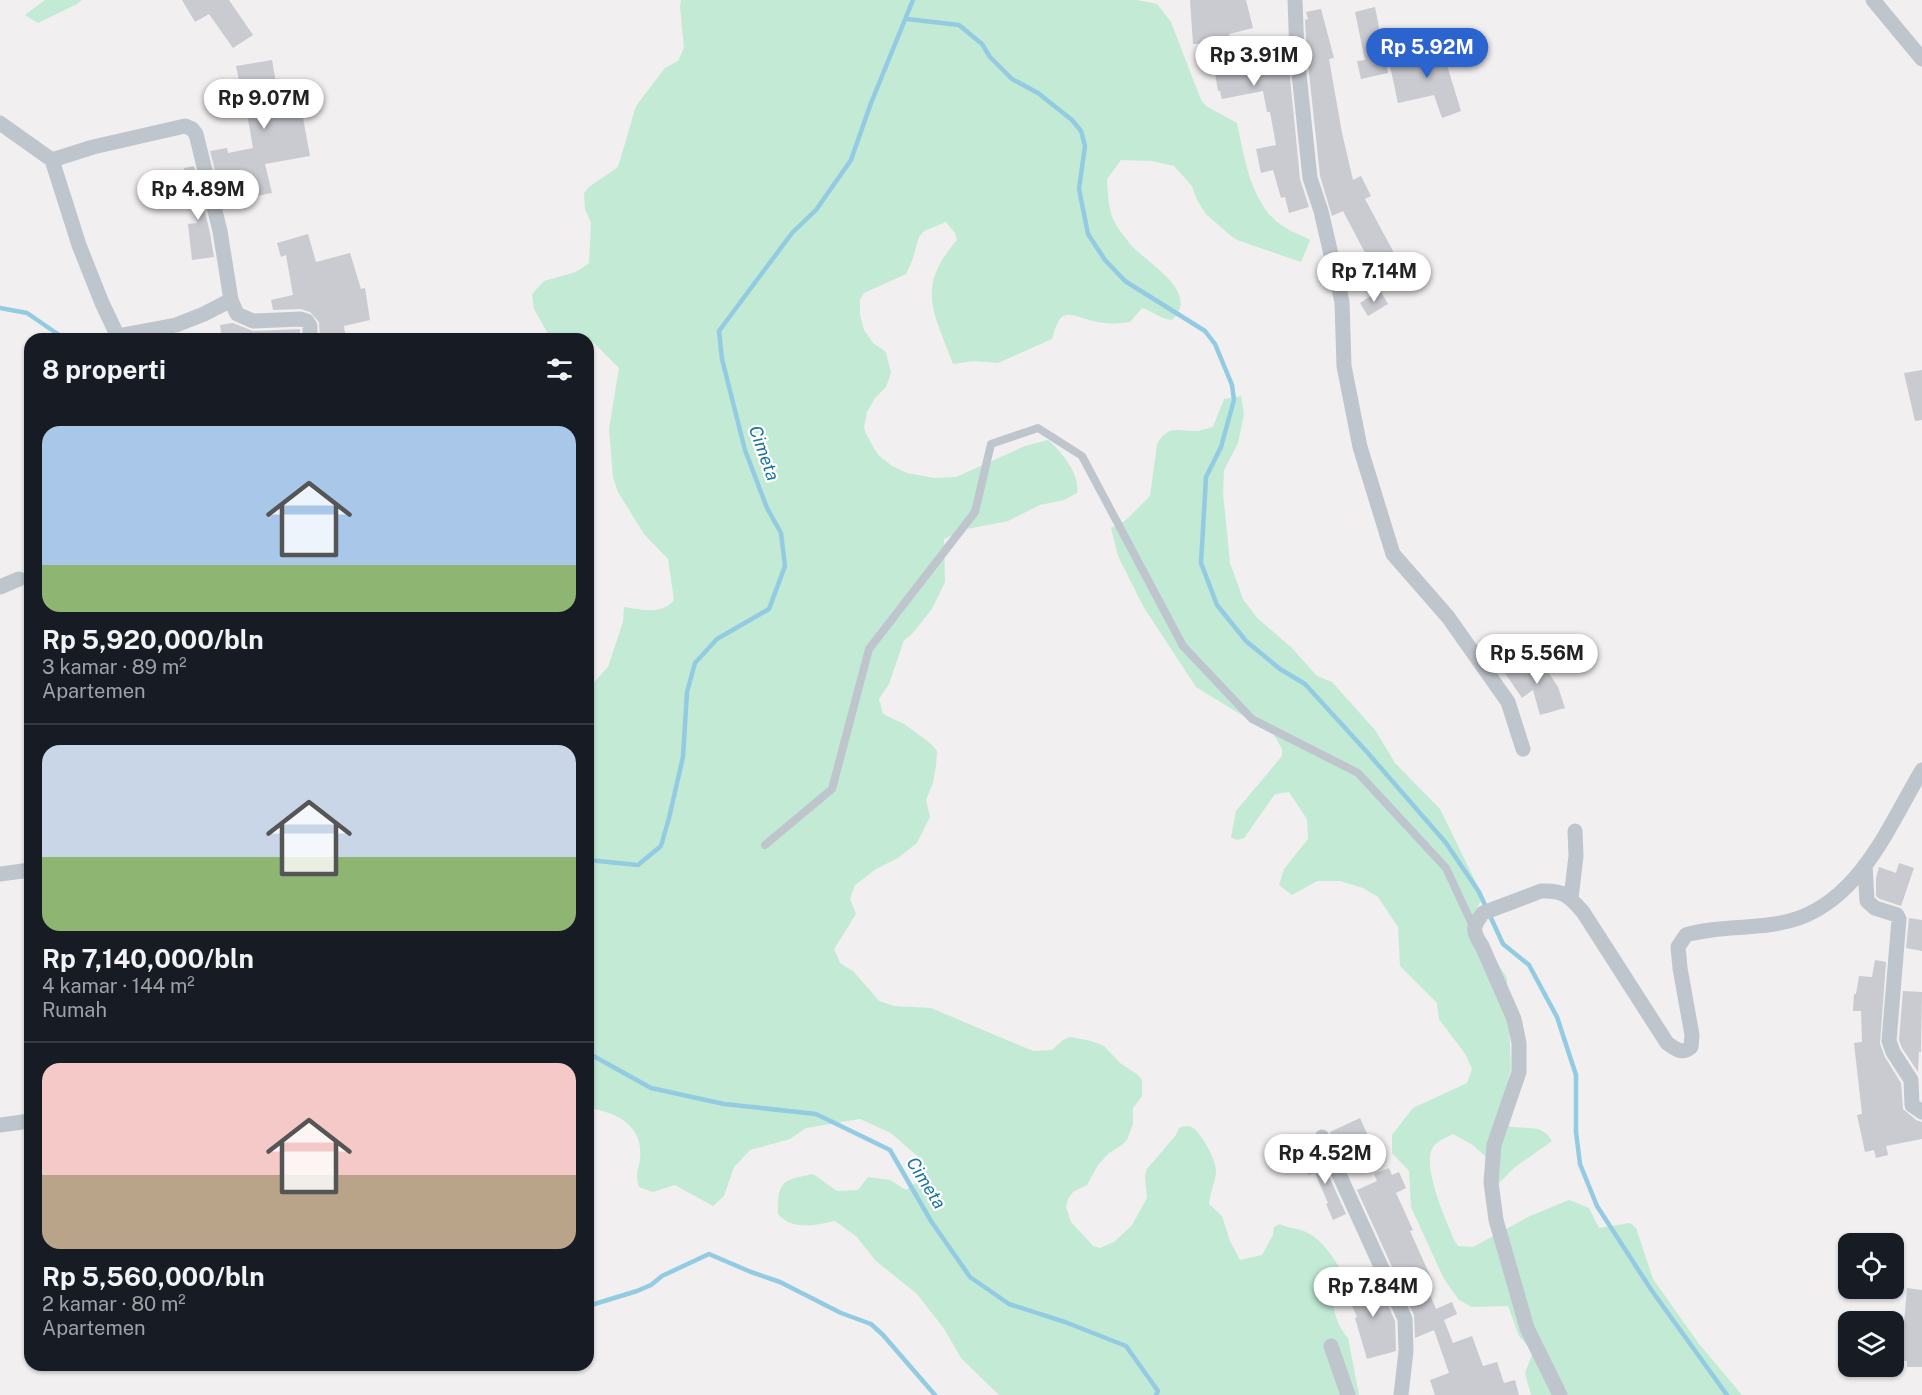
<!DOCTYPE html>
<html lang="id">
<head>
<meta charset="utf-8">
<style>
  :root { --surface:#171b24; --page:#242831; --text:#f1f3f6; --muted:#9ea1a6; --line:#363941; --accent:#2b63cf }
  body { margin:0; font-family:"Public Sans",sans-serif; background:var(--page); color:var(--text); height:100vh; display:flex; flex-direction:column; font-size:22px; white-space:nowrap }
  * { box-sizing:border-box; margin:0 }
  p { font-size:20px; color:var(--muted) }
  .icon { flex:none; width:33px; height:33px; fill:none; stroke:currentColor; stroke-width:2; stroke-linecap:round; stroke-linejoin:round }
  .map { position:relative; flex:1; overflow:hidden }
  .panel { position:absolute; left:24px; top:333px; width:570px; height:1038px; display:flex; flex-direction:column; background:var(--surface); border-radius:18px; box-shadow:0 2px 4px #0004 }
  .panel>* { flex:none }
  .tools { position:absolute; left:1838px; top:1233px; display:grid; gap:12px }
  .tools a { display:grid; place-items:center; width:66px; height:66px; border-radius:12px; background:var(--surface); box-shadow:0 2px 4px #0004; font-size:30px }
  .price { position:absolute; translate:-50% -51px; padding:0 14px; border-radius:21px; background:#fff; color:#222; font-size:20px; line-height:39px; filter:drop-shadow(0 2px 3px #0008) }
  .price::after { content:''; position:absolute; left:50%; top:36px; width:18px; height:14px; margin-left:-9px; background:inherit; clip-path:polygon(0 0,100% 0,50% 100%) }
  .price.selected { background:var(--accent); color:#fff }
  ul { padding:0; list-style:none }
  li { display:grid; align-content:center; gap:12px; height:318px; padding:0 18px }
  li+li { border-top:2px solid var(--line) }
  li span { display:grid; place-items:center; height:186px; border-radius:18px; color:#555 }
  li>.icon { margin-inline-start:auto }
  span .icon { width:108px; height:108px; fill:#fffc; stroke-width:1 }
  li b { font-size:26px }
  h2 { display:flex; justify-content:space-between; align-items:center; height:72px; padding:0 18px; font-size:26px }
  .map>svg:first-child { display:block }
  .green { fill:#c2ead5 }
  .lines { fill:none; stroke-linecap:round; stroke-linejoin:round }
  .stream { stroke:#93cbe3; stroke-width:4.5 }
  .building { fill:#c9cbd1 }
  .service { stroke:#bfc5cc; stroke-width:8 }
  .minor { stroke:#bfc5cc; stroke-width:15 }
  .labels { text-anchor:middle; stroke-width:4.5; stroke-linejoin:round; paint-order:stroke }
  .water-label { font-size:18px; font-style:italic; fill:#1b749b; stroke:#fff }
</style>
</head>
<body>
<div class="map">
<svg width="1922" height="1395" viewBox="0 0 1922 1395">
  <rect width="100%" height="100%" fill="#f1efef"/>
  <path class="green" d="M45 0H82L77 4 38 23 25 15Z
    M681 0H1137L1157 4 1171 22 1201 100 1206 106 1237 123C1244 156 1250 199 1277 222 1286 230 1299 234 1310 240L1301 262 1237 240 1231 236 1206 214 1197 200 1192 186 1174 166 1152 161 1121 160 1107 179C1108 191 1108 210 1114 221 1118 229 1125 237 1130 244 1145 262 1202 292 1172 320 1160 319 1153 311 1142 308L1130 322C1118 324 1105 324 1093 321 1067 314 1061 306 1052 339L998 363 974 361 953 364C934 312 915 288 957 240L955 233 946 222 924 231 919 237 912 261 906 274 864 293 860 300V315L864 330 873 343 886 352 891 373 886 387 875 398 867 412 864 427 866 434 878 455 892 466 907 473 934 478 956 477 1025 446 1048 440C1062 453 1080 473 1077 493L1064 500 1040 505 1008 521 967 529 944 539 945 582 932 609 911 635 904 640 889 684 879 699 883 714 904 724 930 743 937 751 936 766 933 783 926 800 930 817 917 843 898 858 876 869 855 885 850 899 856 914 834 949 840 963 854 972 879 1001 894 1006 931 1008 1033 1051 1052 1050 1063 1040 1070 1037 1091 1041 1104 1046 1120 1063 1138 1075 1142 1080V1096L1133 1108V1124L1127 1140 1122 1145 1109 1153 1098 1165 1087 1185 1073 1192 1068 1199 1066 1207 1071 1222 1093 1246 1100 1248 1114 1242 1132 1225 1147 1198 1145 1176 1147 1169 1176 1135 1179 1128C1184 1126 1188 1125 1193 1128 1202 1134 1216 1160 1216 1171 1216 1180 1210 1193 1209 1204L1222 1216 1230 1241 1240 1260 1262 1255 1273 1235 1274 1227 1280 1224C1289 1229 1300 1228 1308 1233 1324 1241 1334 1260 1344 1274 1341 1278 1337 1282 1335 1286 1328 1300 1338 1328 1348 1338L1359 1395H999L961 1358 945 1330 917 1294 876 1261 856 1236 835 1221C815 1225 793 1231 778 1214 777 1181 783 1180 813 1174L837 1191 858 1190 868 1177 890 1180 906 1190 917 1182 923 1168 922 1160 891 1133 860 1119 806 1128 790 1139 750 1150 734 1167 724 1196 713 1206 675 1185 653 1192 639 1187C635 1172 638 1173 640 1159 644 1125 616 1112 588 1108V689L608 667 623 622 624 607C641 609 661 616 674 600L668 559 644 534 618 492 613 477 609 429 619 368 589 338 551 339 534 309 532 294 544 281 576 272 589 263 591 223 585 209 584 193 589 187 618 167 636 106 665 68 678 61 684 48 680 6Z
    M1241 396 1244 414 1238 443 1224 470 1223 493 1230 563 1243 599 1257 618 1291 647 1317 676 1332 682 1375 730 1395 763 1440 809 1483 897 1472 917 1476 930 1507 978 1511 1068 1498 1121C1502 1123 1507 1126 1512 1127 1527 1129 1543 1124 1552 1141L1515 1167 1497 1185 1486 1157 1473 1145 1453 1134C1447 1137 1437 1141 1433 1147 1421 1166 1446 1219 1454 1240L1458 1246 1473 1247 1530 1216 1569 1200 1589 1208 1599 1228 1630 1223 1636 1228 1653 1279 1699 1344 1742 1395H1531L1525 1373 1533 1352 1519 1336 1508 1306 1472 1307 1459 1300 1444 1279 1411 1207 1409 1171 1392 1153V1135L1413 1108 1467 1083 1472 1069 1466 1055 1439 1019 1437 1003 1400 966 1398 927 1378 897 1363 888 1340 881H1317L1292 895 1279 885 1284 869 1308 839 1307 819 1289 792 1275 794 1244 838 1237 840 1231 837 1236 811 1282 756V749L1274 735 1196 687 1143 606 1118 556 1111 528 1126 520 1150 496 1157 444C1169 423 1179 432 1198 431 1203 430 1208 428 1213 427L1224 399Z"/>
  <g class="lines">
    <path class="stream" d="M907 19 959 25 982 44 990 57 1012 79 1038 93 1072 120 1081 131 1085 146 1079 189 1088 234 1105 260 1125 281 1205 331 1215 344 1232 385 1234 400 1221 447 1206 477 1201 563 1217 605 1246 641 1280 669 1305 684 1367 752 1446 843 1479 892 1503 944 1529 965 1557 1017 1576 1075V1132L1580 1164 1597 1206 1652 1291 1727 1395
      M0 308 27 313 65 339
      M588 860 638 865 661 846 669 818 683 757 687 692 695 663 717 639 769 609 785 566 781 533 767 508 745 450 722 359 719 331 792 233 816 210 851 160 871 103 913 0
      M588 1053 651 1088 724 1104 816 1114 890 1150 931 1221 970 1277 1009 1304 1065 1322 1126 1346 1158 1391 1156 1395
      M588 1306 637 1291 651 1285 662 1276 709 1254 751 1272 780 1282 841 1313 871 1324 883 1335 935 1395"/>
  </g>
  <path class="building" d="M182 0H229L253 35 233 48 209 14 195 22Z
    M1190 0H1246L1253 28 1229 34 1234 57 1287 47 1300 179 1309 207 1289 213 1285 197 1281 198 1273 170 1261 173 1256 149 1276 145 1270 112H1267L1263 91 1222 99 1220 91H1218L1210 43 1193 44Z
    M1375 7 1388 73 1361 79 1357 61 1365 60 1355 12Z
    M1321 9 1334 58 1329 59 1342 133 1353 180 1361 176 1371 196 1365 199 1407 277 1382 290 1369 267 1372 266 1343 211 1332 216 1320 176 1307 54 1305 20 1308 19 1306 12Z
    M1438 36 1461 111 1442 118 1434 95 1398 103 1390 66 1424 59 1419 43Z
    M272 60 278 95 300 90 306 117 303 118 310 156 265 164 272 193 247 198 243 176 218 182 210 151 227 148 228 153 253 148 242 84 240 85 236 66Z
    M194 166 210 233 214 257 192 260 188 224 197 223 184 168Z
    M308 234 316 262 350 253 361 289 365 288 370 320 344 326 346 339H320L319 322 310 312 301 309 273 310 271 300 293 295 286 255 281 257 277 243Z
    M1380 290 1388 304 1368 316 1360 303Z
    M233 323 253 331 300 329V339H222L220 325Z
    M1922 370V420L1915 421 1904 373Z
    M1528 657 1532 663 1539 658 1558 687 1565 708 1540 715 1533 690 1522 698 1505 673Z
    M1899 863 1914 868 1901 906 1880 899 1876 896V878L1879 867 1896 873Z
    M1909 918 1922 920V951L1906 948Z
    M1875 960 1886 962 1880 1044 1885 1057 1901 1083 1903 1109 1916 1120 1922 1122V1139L1886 1146 1888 1155 1876 1158 1874 1150 1865 1152 1857 1115 1862 1114 1854 1043 1862 1042 1861 1011H1853L1854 994H1856L1859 976 1872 977Z
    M1903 991 1922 992 1921 1052H1919L1918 1072 1902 1048 1899 1040Z
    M1360 1118 1370 1140 1340 1153 1330 1132Z
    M1319 1154 1346 1214 1333 1220 1326 1204 1328 1203 1315 1173 1308 1175 1304 1158Z
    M1389 1168 1392 1175 1399 1172 1406 1188 1396 1193 1413 1230 1410 1231 1432 1280 1425 1283 1436 1309 1452 1302 1457 1314 1444 1320 1453 1343 1472 1336 1483 1366 1497 1362 1504 1383 1515 1380 1519 1395H1435L1430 1380 1449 1373 1434 1330 1415 1338 1414 1315 1357 1190 1377 1181 1374 1174Z
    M1375 1276 1395 1321 1396 1351 1367 1359 1355 1318 1357 1317 1345 1289Z
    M1907 1288 1922 1290V1367H1907V1361H1893V1335H1903Z"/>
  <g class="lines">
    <path class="service" d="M765 845 832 789 869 649 975 512 991 444 1038 428 1082 456 1183 646 1252 719 1358 773 1446 868 1473 926"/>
    <path class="minor" d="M1295 0 1297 55 1310 178 1321 211 1342 302 1344 366 1360 447 1393 554 1448 617 1508 702 1523 749
      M1873 0 1922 59
      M0 123 52 160 79 245 102 303 119 339
      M52 160 93 147 185 126 192 129 196 134 220 231 231 300 237 314 253 321 301 319 307 321 310 326V339
      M117 336 176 325 204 314 231 300
      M0 587 19 579
      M1865 865 1867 901 1875 908 1897 915 1899 919 1889 1041 1893 1052 1911 1080 1912 1105 1922 1112
      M0 874 30 870
      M1571 898 1576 856 1575 831
      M0 1125 30 1121
      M1322 1137 1405 1319 1406 1351 1401 1395
      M1331 1346 1348 1395
      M1560 1395 1527 1328 1496 1220 1491 1182 1494 1145 1519 1072V1043L1514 1019 1482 946C1472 931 1472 927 1483 913L1541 891C1564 890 1569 896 1583 912L1667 1043C1676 1049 1682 1055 1691 1047L1692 1035 1680 968 1678 947 1686 935C1722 924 1762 931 1799 918 1862 895 1890 824 1922 770"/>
  </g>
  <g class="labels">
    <g class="water-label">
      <text transform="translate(764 453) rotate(70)" y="6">Cimeta</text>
      <text transform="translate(926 1183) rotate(58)" y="6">Cimeta</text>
    </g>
  </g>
</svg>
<div class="tools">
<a><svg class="icon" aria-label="locate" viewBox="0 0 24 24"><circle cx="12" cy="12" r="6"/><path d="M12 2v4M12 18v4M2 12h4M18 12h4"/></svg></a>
<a><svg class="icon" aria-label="layers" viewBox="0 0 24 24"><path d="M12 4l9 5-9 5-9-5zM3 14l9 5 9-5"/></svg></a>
</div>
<b class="price selected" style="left:1427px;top:79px">Rp 5.92M</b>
<b class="price" style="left:1254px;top:87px">Rp 3.91M</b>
<b class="price" style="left:264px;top:130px">Rp 9.07M</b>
<b class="price" style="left:198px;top:221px">Rp 4.89M</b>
<b class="price" style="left:1374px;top:303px">Rp 7.14M</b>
<b class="price" style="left:1537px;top:685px">Rp 5.56M</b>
<b class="price" style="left:1325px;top:1185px">Rp 4.52M</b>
<b class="price" style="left:1373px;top:1318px">Rp 7.84M</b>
<section class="panel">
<h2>8 properti<svg class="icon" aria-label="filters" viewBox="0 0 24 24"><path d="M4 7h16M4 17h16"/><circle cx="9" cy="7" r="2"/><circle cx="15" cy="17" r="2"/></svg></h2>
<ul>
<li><span style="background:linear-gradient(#a9c7e8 75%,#8fb573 0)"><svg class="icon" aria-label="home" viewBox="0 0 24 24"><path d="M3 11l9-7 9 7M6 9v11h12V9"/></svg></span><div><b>Rp 5,920,000/bln</b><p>3 kamar · 89 m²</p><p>Apartemen</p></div></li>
<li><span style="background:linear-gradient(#c9d6e8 60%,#8fb573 0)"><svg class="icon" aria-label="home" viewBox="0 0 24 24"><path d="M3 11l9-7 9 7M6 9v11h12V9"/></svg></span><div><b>Rp 7,140,000/bln</b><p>4 kamar · 144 m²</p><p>Rumah</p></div></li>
<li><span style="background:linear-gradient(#f6c9c9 60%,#b9a48a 0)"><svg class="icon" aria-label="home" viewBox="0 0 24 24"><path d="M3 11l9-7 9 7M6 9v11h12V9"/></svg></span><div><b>Rp 5,560,000/bln</b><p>2 kamar · 80 m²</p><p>Apartemen</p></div></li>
</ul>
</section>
</div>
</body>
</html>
